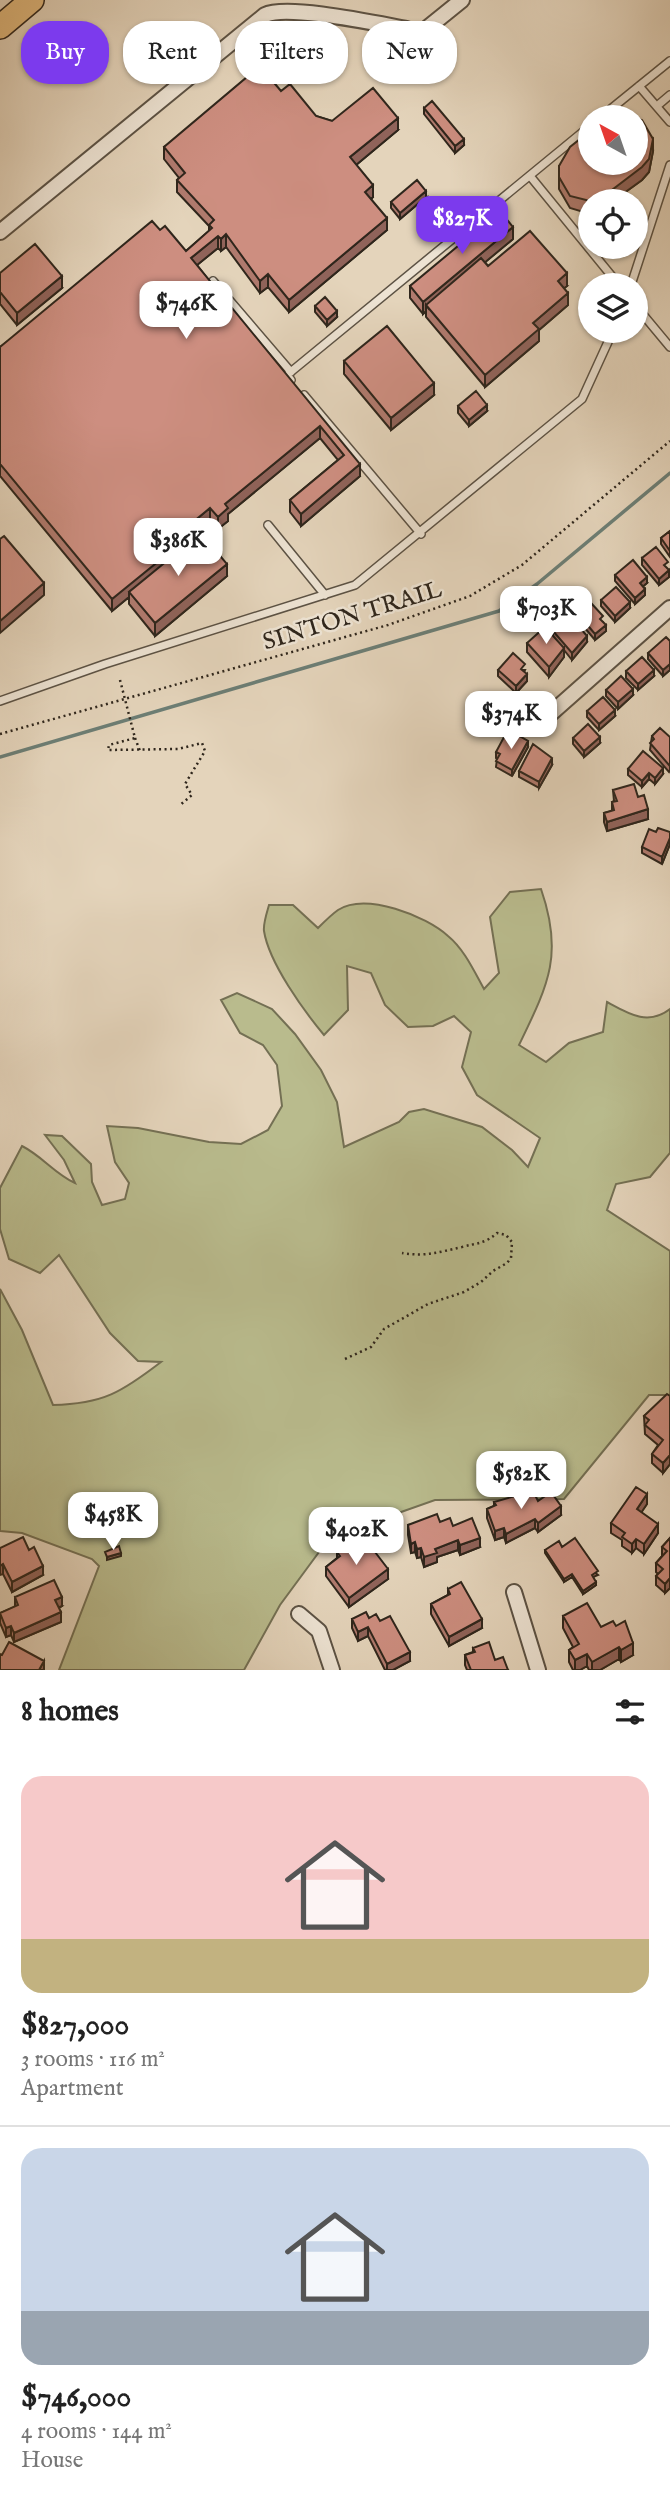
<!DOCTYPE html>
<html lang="en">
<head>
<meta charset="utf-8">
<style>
  :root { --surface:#fff; --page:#f2f2f2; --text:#222; --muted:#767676; --line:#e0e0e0; --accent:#7c3aed }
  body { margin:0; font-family:"IM FELL English",serif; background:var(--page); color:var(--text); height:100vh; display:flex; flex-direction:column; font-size:26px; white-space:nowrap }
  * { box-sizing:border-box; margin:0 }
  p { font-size:23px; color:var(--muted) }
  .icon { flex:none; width:38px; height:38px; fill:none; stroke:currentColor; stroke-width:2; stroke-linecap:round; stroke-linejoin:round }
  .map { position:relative; height:1670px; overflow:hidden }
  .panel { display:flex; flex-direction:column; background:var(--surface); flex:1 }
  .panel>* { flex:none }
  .guide { position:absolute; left:21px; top:21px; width:628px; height:63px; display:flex; gap:14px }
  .needle { width:46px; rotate:320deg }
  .fabs { position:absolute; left:578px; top:105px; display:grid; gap:14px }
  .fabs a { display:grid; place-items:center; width:70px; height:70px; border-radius:50%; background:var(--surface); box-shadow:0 2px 5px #0004; font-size:35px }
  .price { position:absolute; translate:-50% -60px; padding:0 16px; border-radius:14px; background:#fff; color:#222; font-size:23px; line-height:46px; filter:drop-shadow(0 2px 4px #0008) }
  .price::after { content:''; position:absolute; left:50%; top:42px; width:21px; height:16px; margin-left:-10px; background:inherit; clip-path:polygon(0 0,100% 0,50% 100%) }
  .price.selected { background:var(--accent); color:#fff }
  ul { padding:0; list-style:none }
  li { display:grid; align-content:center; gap:14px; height:371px; padding:0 21px }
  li+li { border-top:2px solid var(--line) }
  li span { display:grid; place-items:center; height:217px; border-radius:21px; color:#555 }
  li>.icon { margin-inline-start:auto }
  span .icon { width:126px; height:126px; fill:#fffc; stroke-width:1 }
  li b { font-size:30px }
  h2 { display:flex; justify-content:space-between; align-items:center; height:84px; padding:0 21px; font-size:30px }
  .chip { padding:0 24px; border-radius:28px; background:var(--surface); box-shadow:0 2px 5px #0004; font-size:24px; line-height:63px }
  .chip.selected { background:var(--accent); color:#fff }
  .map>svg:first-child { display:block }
  .green { fill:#b9bb8d; stroke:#747054; stroke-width:2 }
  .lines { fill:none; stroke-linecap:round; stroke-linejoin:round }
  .stream { stroke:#6c7e75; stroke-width:3.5 }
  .lane-casing { stroke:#5c5244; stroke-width:10 }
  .street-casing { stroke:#5c5244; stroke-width:18 }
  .primary-casing { stroke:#2f261c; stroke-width:26 }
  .path { stroke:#2f261c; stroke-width:2.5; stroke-dasharray:2 3.5; stroke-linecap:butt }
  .lane { stroke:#ede3d3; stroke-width:7 }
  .street { stroke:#ede3d3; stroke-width:14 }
  .primary { stroke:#e2ba7e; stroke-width:23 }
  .wall { fill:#b07a6e; stroke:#2f261c; stroke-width:2 }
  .shaded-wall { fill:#90635a; stroke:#2f261c; stroke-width:2 }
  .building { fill:#cd8e80; stroke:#2f261c; stroke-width:2 }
  .labels { text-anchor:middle; stroke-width:5; stroke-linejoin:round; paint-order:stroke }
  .street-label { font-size:24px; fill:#2f261c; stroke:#ede3d3 }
</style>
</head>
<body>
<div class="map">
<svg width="670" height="1670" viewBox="0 0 670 1670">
  <rect width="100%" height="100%" fill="#e4d4bb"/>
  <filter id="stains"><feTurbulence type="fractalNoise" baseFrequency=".00286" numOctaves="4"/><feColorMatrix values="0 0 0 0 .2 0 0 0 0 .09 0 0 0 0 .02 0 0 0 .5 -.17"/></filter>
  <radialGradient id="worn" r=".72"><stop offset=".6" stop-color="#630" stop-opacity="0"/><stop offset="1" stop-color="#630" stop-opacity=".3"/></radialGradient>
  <path class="green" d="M541 889C564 955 548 985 519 1045L546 1062 569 1043 603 1032 607 1002C629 1014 648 1026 670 1009V1153L650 1177 616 1184 607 1210 670 1251V1395H649L564 1499 435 1500 370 1523 322 1548 280 1605 244 1670H59L99 1566 92 1559 22 1533 0 1531V1289L22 1330 53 1405C103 1404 122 1392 161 1362L138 1361 110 1333 59 1255 40 1273 9 1259 0 1229V1188L22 1146C42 1156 55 1174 75 1183L64 1160 45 1135 62 1136 91 1164 92 1182 102 1205 125 1199 129 1183 115 1162 107 1126 138 1128 209 1142 241 1144 268 1130 282 1106 277 1065 263 1045 240 1033 221 1000 237 993 272 1009 295 1034 321 1070 337 1102 344 1147 399 1122 409 1112 424 1109 482 1127 512 1150 528 1167 540 1138 477 1095 462 1067 471 1032 454 1016 433 1026 408 1027 385 1005 371 973 347 966 348 1010 324 1035C304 1011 269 963 264 931 263 924 267 912 269 905H293L318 928C324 922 331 915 338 910 366 892 426 916 448 936 464 949 474 971 484 989L499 973 490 917 510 892Z"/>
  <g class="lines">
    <path class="stream" d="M0 757 499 611 537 584 670 473"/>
    <defs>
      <path id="lane" d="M639 86 670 122
        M657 106 670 95
        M601 117 670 61
        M530 176 619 285
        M213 281 291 372
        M631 285 670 165
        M635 305 670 347
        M291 380 287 375 590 126
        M304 395 421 534
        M268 525 325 595
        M0 701 105 664 355 585 582 399 613 331"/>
      <path id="street" d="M0 232 265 15C287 4 379 24 407 29L415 38 462 0
        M548 716 670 608
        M514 1592 538 1670
        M299 1614 319 1631 332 1670"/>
      <path id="primary" d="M0 27 32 0"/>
    </defs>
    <use href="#lane" class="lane-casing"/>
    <use href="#street" class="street-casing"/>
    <use href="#primary" class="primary-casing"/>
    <path class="path" d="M120 680 135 738 109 745 108 750 178 749 202 743 205 751 185 784 192 795 179 806
      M0 734 388 625 470 596 522 565 670 441
      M135 738 140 751
      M345 1359 371 1347 384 1329 428 1304 464 1292 481 1282 493 1271 507 1263 511 1258 512 1242 506 1235 497 1233C485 1244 476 1243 462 1247 439 1252 426 1257 402 1253"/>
    <use href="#lane" class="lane"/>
    <use href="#street" class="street"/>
    <use href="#primary" class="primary"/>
  </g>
  <path class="wall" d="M281 91 316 116 332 121 398 130 356 165 373 197 371 199 387 230 289 312 268 287 260 293 226 247 221 251 218 248 197 265 360 476 301 526 290 512V500L338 460 320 438 228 514V521L218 529 210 520 192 535V540L227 576 155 636 129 604V597L112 611 0 476V347L160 230 186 251 209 231V226L177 192V180L179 178 164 159V147Z
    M424 108 464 145 455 153 424 114Z
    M653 151 649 172 642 180 613 201H590V214L570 208 559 189V166Z
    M426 197 400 219 391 208V202Z
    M513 239 485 262 488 266 567 286 564 288 568 305 539 330V341L485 387 426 317V311L423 314 410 298V286Z
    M0 273 62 288 17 325 0 304Z
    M315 306 337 317 327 326 315 312Z
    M344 361 434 395 391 430 344 374Z
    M458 406 487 411 469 426 458 413Z
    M670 531V557L661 544V538Z
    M642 558 667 569 669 577 659 585 642 565Z
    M615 575 647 583 643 586 645 595 635 604 615 581Z
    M601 600 630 608 615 622 601 606Z
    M578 614 603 622 606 631 595 640 578 620Z
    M553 631 587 642 572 660 564 650V657L549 677 527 652V643L553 636Z
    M670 641V670L663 676 648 659V653Z
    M498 670H525L524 672 527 681 516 693 498 676Z
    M626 671 654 676 638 690 626 678Z
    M606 690 633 695 618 709 606 696Z
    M477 707 510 720 488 733 477 714Z
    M587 711 615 716 599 730 587 717Z
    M652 736 670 737V770L669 772 650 750Z
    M573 738 600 743 584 757 573 744Z
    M510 740 528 747 512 776 496 767 497 759 496 758V752Z
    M552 765 539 788 519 777V771Z
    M628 769 663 774 655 784 649 779 642 787 628 775Z
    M613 790 638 797 648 819 607 831 604 822V813L612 811V802L614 801Z
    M656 832H670V844L662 864 642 853V847Z
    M670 1396V1464L663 1473 652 1463V1454L658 1445 645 1434 644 1416Z
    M538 1501 561 1515 538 1532 535 1528 506 1543 504 1537 495 1540 487 1518V1509L494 1506V1502Z
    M647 1504 641 1512 658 1533 644 1554 636 1548 632 1553 622 1546V1540L611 1533V1523Z
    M440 1522 453 1526 480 1547 460 1555 458 1550 437 1557V1562L424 1567 421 1557 417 1558 415 1552 411 1553 408 1535V1525Z
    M670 1538V1588L665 1593 656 1585V1576L658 1574 656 1572V1563L662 1556V1547Z
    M350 1544 388 1579 349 1607 326 1576V1567L337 1558V1552L350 1549Z
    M562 1547 598 1575 593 1577 596 1585 583 1594 572 1577 564 1582 545 1553V1550Z
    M0 1548 43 1575 12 1592 3 1574Z
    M448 1589 482 1628 449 1646 431 1614V1604L448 1595Z
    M15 1597 62 1606 59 1608 61 1622 14 1642 11 1635 6 1637 0 1623V1613L15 1607Z
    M563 1616 601 1627 633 1655 621 1662 619 1659 600 1670H589L587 1666 580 1670H573L569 1662V1650L573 1647 563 1628Z
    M369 1618 380 1621 410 1661 393 1670H385L368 1636 358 1641 352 1628V1619Z
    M473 1648 495 1660 508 1670H467L465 1665V1655L473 1652Z"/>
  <path class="shaded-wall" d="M398 118V130L350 170V157Z
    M464 139V145L455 153V146Z
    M653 139V151L649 172 642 180 613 201H590Z
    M373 185V197L365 204V192Z
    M426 191V197L400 219V213Z
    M387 218V230L289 312V300Z
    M513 227V239L429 309 426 305V311L423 314V302Z
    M226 234V247L221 251V239Z
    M218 236V248L191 270V258Z
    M567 273V286L558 293V281Z
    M268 274V287L260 293V281Z
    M62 276V288L17 325V313Z
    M568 293V305L539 330V341L485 387V375L533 323Z
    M337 311V317L327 326V320Z
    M434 383V395L391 430V418Z
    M487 405V411L469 426V420Z
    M320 426V438L228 514V521L218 529V517L225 504Z
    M360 464V476L301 526V514Z
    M210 508V520L192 535V546L129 592V597L112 611V599L187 527Z
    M227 564V576L155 636V623Z
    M669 570V577L659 585V579Z
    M647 577V583L640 589V583Z
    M44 583V595L0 633V621Z
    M645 589V595L635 604V598Z
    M630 602V608L615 622V616Z
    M606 625V631L595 640V634Z
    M587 636V642L572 660V653Z
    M564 648V657L549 677V667Z
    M670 664V670L663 676V670Z
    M654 670V676L638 690V684Z
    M527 674V681L516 693V686Z
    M633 689V695L618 709V702Z
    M615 710V716L599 730V724Z
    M510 713V720L488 733V727Z
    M600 737V743L584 757V751Z
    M528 741V747L512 776V770Z
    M552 758V765L539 788V782Z
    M663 768V774L655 784V778Z
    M649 773V779L642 787V781Z
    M648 809V819L607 831V822Z
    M670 838V844L662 864V857Z
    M670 1455V1464L663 1473V1463Z
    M647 1494V1504L637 1519V1509Z
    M561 1506V1515L538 1532V1523Z
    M535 1519V1528L506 1543V1534Z
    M658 1524V1533L644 1554V1544Z
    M504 1528V1537L495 1540V1531Z
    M480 1538V1547L460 1555V1545Z
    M636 1539V1548L632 1553V1544Z
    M458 1540V1550L437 1557V1562L424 1567V1557L435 1549Z
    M415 1542V1552L411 1553V1544Z
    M421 1548V1557L417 1558V1549Z
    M121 1553V1556L107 1560V1557Z
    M3 1564V1574L0 1575V1566Z
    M43 1566V1575L12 1592V1582Z
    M388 1569V1579L349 1607V1598Z
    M572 1574V1577L564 1582V1579Z
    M670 1578V1588L665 1593V1584Z
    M596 1582V1585L583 1594V1591Z
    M62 1597V1606L55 1609V1600Z
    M61 1612V1622L14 1642V1633Z
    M482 1619V1628L449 1646V1637Z
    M11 1626V1635L6 1637V1628Z
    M368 1627V1636L358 1641V1632Z
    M633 1643V1655L621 1662V1650Z
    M619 1647V1659L600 1670H592V1662Z
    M410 1652V1661L393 1670H387V1664Z
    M587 1654V1666L580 1670H575V1660Z
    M44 1661V1670H39Z"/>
  <path class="building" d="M260 66 281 91 290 84 316 116 332 121 373 88 398 118 350 157 373 185 365 192 387 218 289 300 268 274 260 281 226 234 221 239 218 236 191 258 360 464 301 514 290 500 344 455 320 426 225 504 228 508 218 517 210 508 187 527 192 534 112 599 0 464V347L152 221 160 230 165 226 186 251 212 228 209 225 214 220 177 180 185 173 164 147Z
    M432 101 464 139 455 146 424 108Z
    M621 113 634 117H607L610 115Z
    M635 118 642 120 653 139 649 159 642 167 600 199 590 201 570 196 559 177V166L570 147 590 131V163H635Z
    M417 180 426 191 400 213 391 202Z
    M500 211 513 227 423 302 410 286Z
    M530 231 567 273 558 281 568 293 533 323 539 329 485 375 426 305 481 258 488 266Z
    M35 244 62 276 17 313 0 292V273Z
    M325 297 337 311 327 320 315 306Z
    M387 326 434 383 391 418 344 361Z
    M476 391 487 405 469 420 458 406Z
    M670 531V551L661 538Z
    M201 533 227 564 155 623 129 592Z
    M4 536 44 583 0 621V539Z
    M656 547 668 562 664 565 669 570 659 579 642 558Z
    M633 560 647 577 640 583 645 589 635 598 615 575Z
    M616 587 630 602 615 616 601 600Z
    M591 603 603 616 600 619 606 625 595 634 578 614Z
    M570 616 587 636 572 653 553 631Z
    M545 627 564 648 549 667 527 643Z
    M666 637 670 641V664L663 670 648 653Z
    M513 653 525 664 521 669 527 674 516 686 498 670Z
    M642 657 654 670 638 684 626 671Z
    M621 676 633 689 618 702 606 690Z
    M495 696 510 713 488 727 477 707Z
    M603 697 615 710 599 724 587 711Z
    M588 724 600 737 584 751 573 738Z
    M660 728 670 737V764L669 765 650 743 654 739 652 736Z
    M514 733 528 741 512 770 496 761 500 754 496 752 504 737 510 740Z
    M533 744 552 758 539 782 519 771Z
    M643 751 663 768 655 778 649 773 642 781 628 769Z
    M634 784 638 797 644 795 648 809 607 822 604 813 614 810 612 802 617 801 613 790Z
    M658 828 670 832V838L662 857 642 847 649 829 656 832Z
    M667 1394 670 1396V1455L663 1463 652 1454 663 1440 645 1425 649 1420 644 1416Z
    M636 1487 647 1494 637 1509 658 1524 644 1544 636 1539 632 1544 622 1537 625 1533 611 1523Z
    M533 1491 538 1501 551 1492 561 1506 538 1523 535 1519 506 1534 504 1528 495 1531 487 1509 496 1505 494 1502Z
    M437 1514 440 1522 450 1518 453 1526 472 1518 480 1538 460 1545 458 1540 435 1549 437 1553 424 1557 421 1548 417 1549 415 1542 411 1544 408 1525Z
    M362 1535 388 1569 349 1598 326 1567 340 1556 337 1552 346 1545 352 1552 354 1550 350 1544Z
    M23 1537 29 1550 34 1547 43 1566 12 1582 3 1564 0 1566V1548Z
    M575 1538 598 1571 592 1575 596 1582 583 1591 572 1574 564 1579 545 1550 559 1541 562 1547Z
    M670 1538V1578L665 1584 656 1576 663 1569 656 1563 667 1551 662 1547Z
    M119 1546 121 1553 107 1557 105 1552Z
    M54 1580 62 1597 55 1600 61 1612 14 1633 11 1626 6 1628 0 1613 18 1605 15 1597Z
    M461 1582 482 1619 449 1637 431 1604 450 1594 448 1589Z
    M587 1603 601 1627 613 1621 616 1626 625 1621 633 1643 621 1650 619 1647 592 1662 587 1654 575 1660 569 1650 579 1644 563 1616Z
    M366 1612 369 1618 376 1614 380 1621 390 1616 410 1652 387 1664 368 1627 358 1632 352 1619Z
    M9 1642 44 1661 39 1670H0V1654L2 1655Z
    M489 1642 495 1660 503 1657 508 1670H471L465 1655 475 1652 473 1648Z"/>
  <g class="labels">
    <g class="street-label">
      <text transform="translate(352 615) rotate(-17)" y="8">SINTON TRAIL</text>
    </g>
  </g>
  <rect width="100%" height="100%" filter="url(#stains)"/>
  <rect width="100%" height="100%" fill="url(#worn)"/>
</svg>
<div class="fabs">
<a><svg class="needle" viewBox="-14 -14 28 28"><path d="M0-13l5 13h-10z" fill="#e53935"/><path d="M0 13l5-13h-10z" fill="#767676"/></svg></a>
<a><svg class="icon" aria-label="locate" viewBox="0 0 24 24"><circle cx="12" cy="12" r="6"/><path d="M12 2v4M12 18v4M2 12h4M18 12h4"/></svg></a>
<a><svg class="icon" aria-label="layers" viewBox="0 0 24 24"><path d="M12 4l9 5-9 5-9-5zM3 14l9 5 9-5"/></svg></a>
</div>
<b class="price selected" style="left:462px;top:256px">$827K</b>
<b class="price" style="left:186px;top:341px">$746K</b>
<b class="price" style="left:178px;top:578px">$386K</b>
<b class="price" style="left:546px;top:646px">$703K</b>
<b class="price" style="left:511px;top:751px">$374K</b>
<b class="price" style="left:521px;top:1511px">$582K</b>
<b class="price" style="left:113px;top:1552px">$458K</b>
<b class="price" style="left:356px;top:1567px">$402K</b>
<div class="guide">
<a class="chip selected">Buy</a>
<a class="chip">Rent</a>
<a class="chip">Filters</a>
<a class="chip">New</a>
</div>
</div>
<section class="panel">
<h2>8 homes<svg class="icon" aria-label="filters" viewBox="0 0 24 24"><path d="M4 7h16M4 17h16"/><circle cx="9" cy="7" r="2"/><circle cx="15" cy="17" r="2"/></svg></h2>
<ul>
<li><span style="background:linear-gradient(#f6c9c9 75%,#c2b280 0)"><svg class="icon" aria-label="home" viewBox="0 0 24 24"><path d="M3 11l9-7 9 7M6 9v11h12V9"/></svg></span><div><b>$827,000</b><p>3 rooms · 116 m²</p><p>Apartment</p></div></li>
<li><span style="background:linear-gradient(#c9d6e8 75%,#9aa5b1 0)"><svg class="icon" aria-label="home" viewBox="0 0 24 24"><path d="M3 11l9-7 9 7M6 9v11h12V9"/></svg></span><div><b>$746,000</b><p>4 rooms · 144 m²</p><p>House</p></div></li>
</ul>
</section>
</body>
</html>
